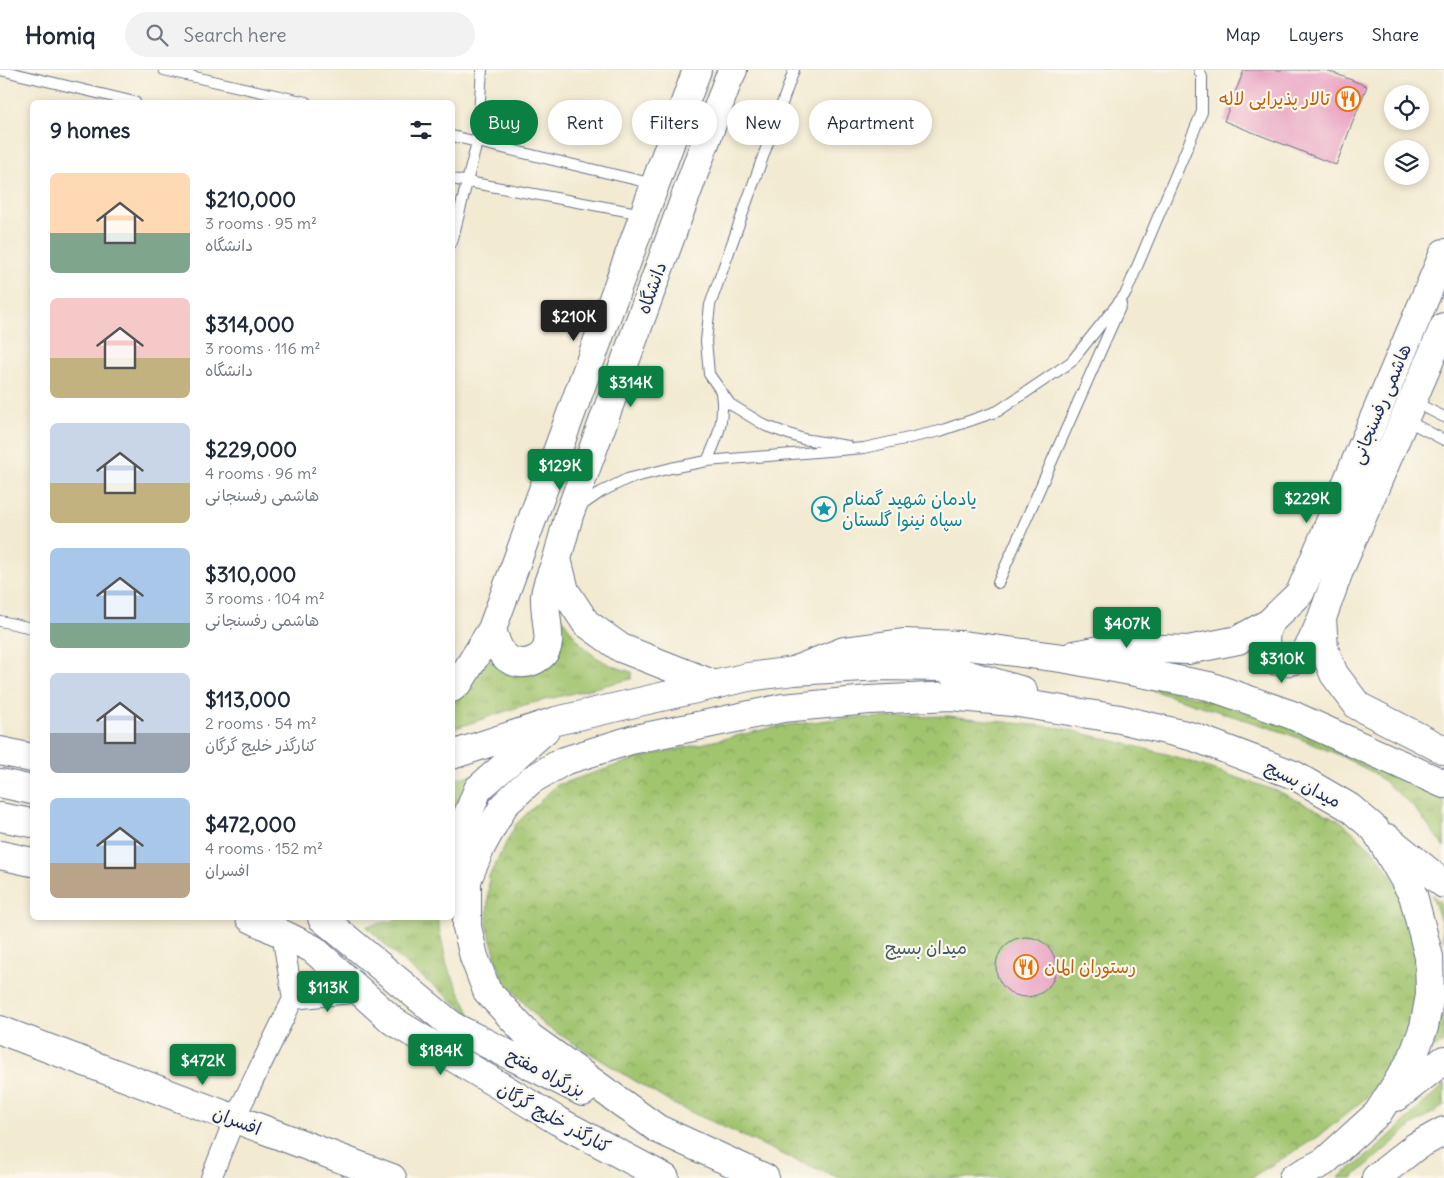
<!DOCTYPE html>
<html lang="en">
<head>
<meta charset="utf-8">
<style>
  :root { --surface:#fff; --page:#f2f2f3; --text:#1f2937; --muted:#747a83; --line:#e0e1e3; --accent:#0b8043 }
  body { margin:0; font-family:Delius,"Playpen Sans Arabic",sans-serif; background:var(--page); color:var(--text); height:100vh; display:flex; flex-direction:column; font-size:19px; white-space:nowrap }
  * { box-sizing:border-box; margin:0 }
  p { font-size:16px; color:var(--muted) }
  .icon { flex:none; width:28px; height:28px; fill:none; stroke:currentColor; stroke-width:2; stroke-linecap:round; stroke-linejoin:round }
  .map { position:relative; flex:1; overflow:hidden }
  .drawer { position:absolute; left:30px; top:30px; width:425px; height:820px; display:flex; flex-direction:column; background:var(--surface); border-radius:8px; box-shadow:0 2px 8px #0003 }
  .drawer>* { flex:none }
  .guide { position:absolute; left:470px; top:30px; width:475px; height:45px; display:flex; gap:10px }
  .fabs { position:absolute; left:1384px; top:15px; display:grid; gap:10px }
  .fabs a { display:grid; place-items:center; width:45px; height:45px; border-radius:50%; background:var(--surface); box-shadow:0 2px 8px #0003; font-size:25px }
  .price { position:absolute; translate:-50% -42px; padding:0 11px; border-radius:5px; background:var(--accent); color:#fff; font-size:16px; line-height:32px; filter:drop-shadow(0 1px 2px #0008) }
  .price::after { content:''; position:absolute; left:50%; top:30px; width:15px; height:11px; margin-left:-8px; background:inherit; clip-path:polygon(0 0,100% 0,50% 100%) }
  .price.current { background:#222; color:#fff }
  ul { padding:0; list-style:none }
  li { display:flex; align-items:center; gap:15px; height:125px; padding:0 20px }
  li span { display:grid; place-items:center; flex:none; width:140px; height:100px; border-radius:8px; color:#555 }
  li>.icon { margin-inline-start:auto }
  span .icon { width:60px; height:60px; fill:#fffc; stroke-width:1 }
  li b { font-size:21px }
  h2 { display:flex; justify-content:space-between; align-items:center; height:60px; padding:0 20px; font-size:21px }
  .chip { padding:0 18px; border-radius:22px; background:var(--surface); box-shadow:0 2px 8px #0003; font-size:18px; line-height:45px }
  .chip.current { background:var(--accent); color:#fff }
  header { display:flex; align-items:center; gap:30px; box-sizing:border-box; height:70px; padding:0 25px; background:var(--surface); border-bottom:1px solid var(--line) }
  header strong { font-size:24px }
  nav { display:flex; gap:28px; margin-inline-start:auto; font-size:18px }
  .search { width:350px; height:45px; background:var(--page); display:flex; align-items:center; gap:12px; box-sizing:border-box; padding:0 18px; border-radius:28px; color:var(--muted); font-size:19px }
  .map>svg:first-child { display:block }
  .grass { fill:url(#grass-tufts); stroke:#5e7a66 }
  .park { fill:url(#park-crowns); stroke:#5e7a66 }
  .building { fill:#e89ec0 }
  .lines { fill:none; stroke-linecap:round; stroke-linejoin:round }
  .lane-casing { stroke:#667086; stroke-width:12 }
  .street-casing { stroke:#667086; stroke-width:22 }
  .secondary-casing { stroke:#667086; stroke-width:30 }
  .highway-casing { stroke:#667086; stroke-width:30 }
  .lane { stroke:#fff; stroke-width:10 }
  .street { stroke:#fff; stroke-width:20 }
  .secondary { stroke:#fff; stroke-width:28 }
  .highway { stroke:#fff; stroke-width:28 }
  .labels { text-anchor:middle; stroke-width:4.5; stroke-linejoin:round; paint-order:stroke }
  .food-label { font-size:18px; fill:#c56008; stroke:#fbf7ec; text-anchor:end }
  .street-label { font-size:18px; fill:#1b2f5e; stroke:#fbf7ec }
  .culture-label { font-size:18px; fill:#0d838f; stroke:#fbf7ec; text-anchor:start }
  .park-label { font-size:18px; fill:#435c63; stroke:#fbf7ec }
</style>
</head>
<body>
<header>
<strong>Homiq</strong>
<div class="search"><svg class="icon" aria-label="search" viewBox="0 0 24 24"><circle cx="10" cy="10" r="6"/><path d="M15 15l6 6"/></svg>Search here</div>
<nav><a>Map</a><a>Layers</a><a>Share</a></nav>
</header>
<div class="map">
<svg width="1444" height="1108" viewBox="0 0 1444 1108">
  <defs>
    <pattern id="grass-tufts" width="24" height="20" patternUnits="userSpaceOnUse" patternTransform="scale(1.25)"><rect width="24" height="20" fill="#a1c46e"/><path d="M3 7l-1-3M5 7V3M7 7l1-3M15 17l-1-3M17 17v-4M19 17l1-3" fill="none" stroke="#82a05e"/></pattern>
    <pattern id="park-crowns" width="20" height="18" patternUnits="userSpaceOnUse" patternTransform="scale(1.25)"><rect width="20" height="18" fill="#a1c46e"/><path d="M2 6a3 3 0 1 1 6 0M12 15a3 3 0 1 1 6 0" fill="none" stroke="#82a05e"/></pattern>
  </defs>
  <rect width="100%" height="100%" fill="#fbf7ec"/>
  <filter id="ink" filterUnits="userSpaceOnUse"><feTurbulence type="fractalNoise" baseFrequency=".02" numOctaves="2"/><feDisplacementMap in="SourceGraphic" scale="10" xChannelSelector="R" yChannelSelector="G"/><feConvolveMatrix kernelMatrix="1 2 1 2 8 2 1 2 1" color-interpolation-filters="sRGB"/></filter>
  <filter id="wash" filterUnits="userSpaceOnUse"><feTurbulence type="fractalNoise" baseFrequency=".0096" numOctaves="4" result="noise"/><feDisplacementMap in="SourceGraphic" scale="20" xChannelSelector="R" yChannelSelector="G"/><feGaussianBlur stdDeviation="1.12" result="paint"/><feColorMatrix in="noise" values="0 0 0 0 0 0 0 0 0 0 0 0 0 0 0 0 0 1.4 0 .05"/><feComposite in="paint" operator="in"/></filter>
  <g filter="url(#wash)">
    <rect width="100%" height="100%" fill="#f2ead1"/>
    <path class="grass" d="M555 535C576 572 589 591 632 602L631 609 524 635 453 659 452 632 471 613 491 584 531 602Z
      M1149 615 1219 633 1287 656 1444 726V777L1413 736 1374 703 1337 684 1286 663 1148 619Z
      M483 703 453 753V709Z
      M1432 825 1444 836V871L1442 855Z
      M397 848H437L447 896 471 945 403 892 366 856 393 851Z
      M1444 923V972L1433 978Z
      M1444 1014V1036L1413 1055 1352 1108H1338L1375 1080Z"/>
    <path class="park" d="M948 646 1062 658 1170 685 1280 722 1342 752 1376 783 1400 820 1419 884V937L1401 982 1368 1026 1318 1067 1250 1108H840L804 1094 671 1033 544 955 502 909 487 855 489 806 516 754 557 715 639 688 780 656 846 648Z"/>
    <g id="blocks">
      <path class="building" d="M1244 0H1326L1367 16 1336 95 1224 51Z
        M996 897a30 30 0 1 1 60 0a30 30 0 1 1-60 0Z"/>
    </g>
  </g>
  <g filter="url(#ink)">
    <use href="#blocks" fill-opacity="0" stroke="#667086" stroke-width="1"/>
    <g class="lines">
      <defs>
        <path id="lane" d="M0 0 135 32
          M164 0 306 32
          M794 0 710 235 706 271 709 304 730 334 766 356 803 369 848 376
          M452 66 654 114
          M452 109 643 144
          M452 172 477 72 482 0
          M1414 332 1444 347
          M1406 350 1444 370
          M707 391C718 368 725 349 721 323
          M578 438 601 422 627 409 671 398 707 391 864 378 940 361 998 341 1071 292 1126 223 1202 42V7L1199 0
          M998 513 1121 235
          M0 551 32 558"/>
        <path id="street" d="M282 864 293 929
          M293 929 360 922
          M211 1108 234 1050 293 929"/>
        <path id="secondary" d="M1444 257 1339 501 1322 548 1324 579 1334 604 1358 636 1444 680
          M1269 553C1263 567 1264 576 1272 590 1305 598 1311 574 1322 548
          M492 559C496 573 500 588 515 592 528 596 546 588 548 573 550 565 544 539 545 526 546 514 553 501 557 489
          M1074 585 1116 577 1188 580 1238 570 1269 553 1300 523 1444 183
          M798 599 844 581 903 573 961 575 1062 588 1209 616 1292 645 1444 714
          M715 615 621 578 586 553 565 521 557 489 569 445 728 10 733 0
          M452 618 460 611 492 559 697 0
          M0 681 32 688
          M0 785 32 792
          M250 848 313 879 393 951 558 1051 665 1108
          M0 960 392 1108
          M1376 1108 1415 1077 1444 1061"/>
        <path id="highway" d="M452 685 556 651 748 607 794 601 881 596 942 597 1023 621
          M0 713 32 720
          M0 747 32 753
          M1387 768 1444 814
          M467 810 460 784 464 754 478 719 545 660
          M322 848 454 957 583 1022
          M1397 1027 1444 990
          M765 1108 658 1059 530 967 487 921 474 887 467 857V810L481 777 504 735 531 710 564 691 631 670 783 638 869 630 951 626 1012 632 1120 649 1194 667 1294 705 1349 737 1375 759 1413 825 1429 887 1430 925 1424 957 1412 989 1378 1043 1324 1092 1293 1108"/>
      </defs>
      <use href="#lane" class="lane-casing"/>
      <use href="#street" class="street-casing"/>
      <use href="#secondary" class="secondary-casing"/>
      <use href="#highway" class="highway-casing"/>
      <use href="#lane" class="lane"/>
      <use href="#street" class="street"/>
      <use href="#secondary" class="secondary"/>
      <use href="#highway" class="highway"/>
    </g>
  </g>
  <defs>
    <symbol id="restaurant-ring" viewBox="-11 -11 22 22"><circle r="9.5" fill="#fbf7ec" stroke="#e8710a" stroke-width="1.5"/><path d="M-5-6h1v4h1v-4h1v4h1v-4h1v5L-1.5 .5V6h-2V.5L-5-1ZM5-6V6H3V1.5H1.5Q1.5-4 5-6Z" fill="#e8710a"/></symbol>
    <symbol id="sight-ring" viewBox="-11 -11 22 22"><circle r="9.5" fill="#fbf7ec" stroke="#0f9aa8" stroke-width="1.5"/><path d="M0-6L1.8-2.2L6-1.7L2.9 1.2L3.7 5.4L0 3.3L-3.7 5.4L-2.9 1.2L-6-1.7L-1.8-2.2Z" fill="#0f9aa8"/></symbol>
  </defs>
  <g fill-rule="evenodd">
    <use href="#restaurant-ring" x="1334" y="15" width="28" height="28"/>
    <use href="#sight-ring" x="810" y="425" width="28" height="28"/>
    <use href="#restaurant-ring" x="1012" y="883" width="28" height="28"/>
  </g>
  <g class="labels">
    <g class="food-label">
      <text x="1330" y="35">تالار پذیرایی لاله</text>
      <text x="1044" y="903" text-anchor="start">رستوران المان</text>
    </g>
    <g class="street-label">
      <text transform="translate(652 218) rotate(-70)" y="6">دانشگاه</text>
      <text transform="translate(1381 334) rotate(-67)" y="6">هاشمی رفسنجانی</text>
      <text transform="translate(1303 714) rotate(27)" y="6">میدان بسیج</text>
      <text transform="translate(546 1003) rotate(27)" y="6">بزرگراه مفتح</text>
      <text transform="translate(554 1048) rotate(29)" y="6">کنارگذر خلیج گرگان</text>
      <text transform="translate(237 1051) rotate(21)" y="6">افسران</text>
    </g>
    <g class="culture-label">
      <text x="842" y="435">یادمان شهید گمنام<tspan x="842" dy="21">سپاه نینوا گلستان</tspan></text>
    </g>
    <g class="park-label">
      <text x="926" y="884">میدان بسیج</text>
    </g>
  </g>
</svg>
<div class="fabs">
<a><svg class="icon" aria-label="locate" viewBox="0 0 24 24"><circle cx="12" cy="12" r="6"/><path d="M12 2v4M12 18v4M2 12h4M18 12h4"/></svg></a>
<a><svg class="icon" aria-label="layers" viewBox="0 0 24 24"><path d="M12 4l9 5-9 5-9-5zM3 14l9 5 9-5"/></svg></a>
</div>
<b class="price current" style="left:574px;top:272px">$210K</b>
<b class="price" style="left:631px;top:338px">$314K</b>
<b class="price" style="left:560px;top:421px">$129K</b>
<b class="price" style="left:1307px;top:454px">$229K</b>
<b class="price" style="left:1127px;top:579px">$407K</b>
<b class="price" style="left:1282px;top:614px">$310K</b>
<b class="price" style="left:328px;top:943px">$113K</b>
<b class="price" style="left:441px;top:1006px">$184K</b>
<b class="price" style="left:203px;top:1016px">$472K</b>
<div class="guide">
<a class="chip current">Buy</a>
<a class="chip">Rent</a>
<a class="chip">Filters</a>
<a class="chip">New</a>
<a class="chip">Apartment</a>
</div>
<section class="drawer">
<h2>9 homes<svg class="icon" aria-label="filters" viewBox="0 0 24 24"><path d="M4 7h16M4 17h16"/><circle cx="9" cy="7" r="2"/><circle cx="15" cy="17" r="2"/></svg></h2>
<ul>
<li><span style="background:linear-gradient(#ffd9b3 60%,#7fa58c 0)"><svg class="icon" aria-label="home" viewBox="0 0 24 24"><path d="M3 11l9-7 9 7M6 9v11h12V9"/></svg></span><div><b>$210,000</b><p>3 rooms · 95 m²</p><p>دانشگاه</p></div></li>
<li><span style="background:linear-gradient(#f6c9c9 60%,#c2b280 0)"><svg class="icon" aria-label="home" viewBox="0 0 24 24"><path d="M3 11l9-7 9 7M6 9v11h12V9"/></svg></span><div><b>$314,000</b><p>3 rooms · 116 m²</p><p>دانشگاه</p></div></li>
<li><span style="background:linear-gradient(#c9d6e8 60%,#c2b280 0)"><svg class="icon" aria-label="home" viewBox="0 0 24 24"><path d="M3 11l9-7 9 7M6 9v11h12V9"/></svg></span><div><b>$229,000</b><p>4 rooms · 96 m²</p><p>هاشمی رفسنجانی</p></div></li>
<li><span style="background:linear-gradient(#a9c7e8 75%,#7fa58c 0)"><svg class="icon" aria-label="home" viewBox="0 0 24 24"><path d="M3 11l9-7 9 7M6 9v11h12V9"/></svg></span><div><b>$310,000</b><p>3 rooms · 104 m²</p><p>هاشمی رفسنجانی</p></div></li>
<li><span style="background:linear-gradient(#c9d6e8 60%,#9aa5b1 0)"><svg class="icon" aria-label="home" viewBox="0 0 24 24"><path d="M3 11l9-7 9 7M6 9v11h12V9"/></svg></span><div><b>$113,000</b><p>2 rooms · 54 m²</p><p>کنارگذر خلیج گرگان</p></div></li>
<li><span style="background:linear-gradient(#a9c7e8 65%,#b9a48a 0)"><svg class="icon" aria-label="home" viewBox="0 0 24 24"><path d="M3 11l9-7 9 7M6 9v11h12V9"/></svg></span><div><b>$472,000</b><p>4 rooms · 152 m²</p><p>افسران</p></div></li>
</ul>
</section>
</div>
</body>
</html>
